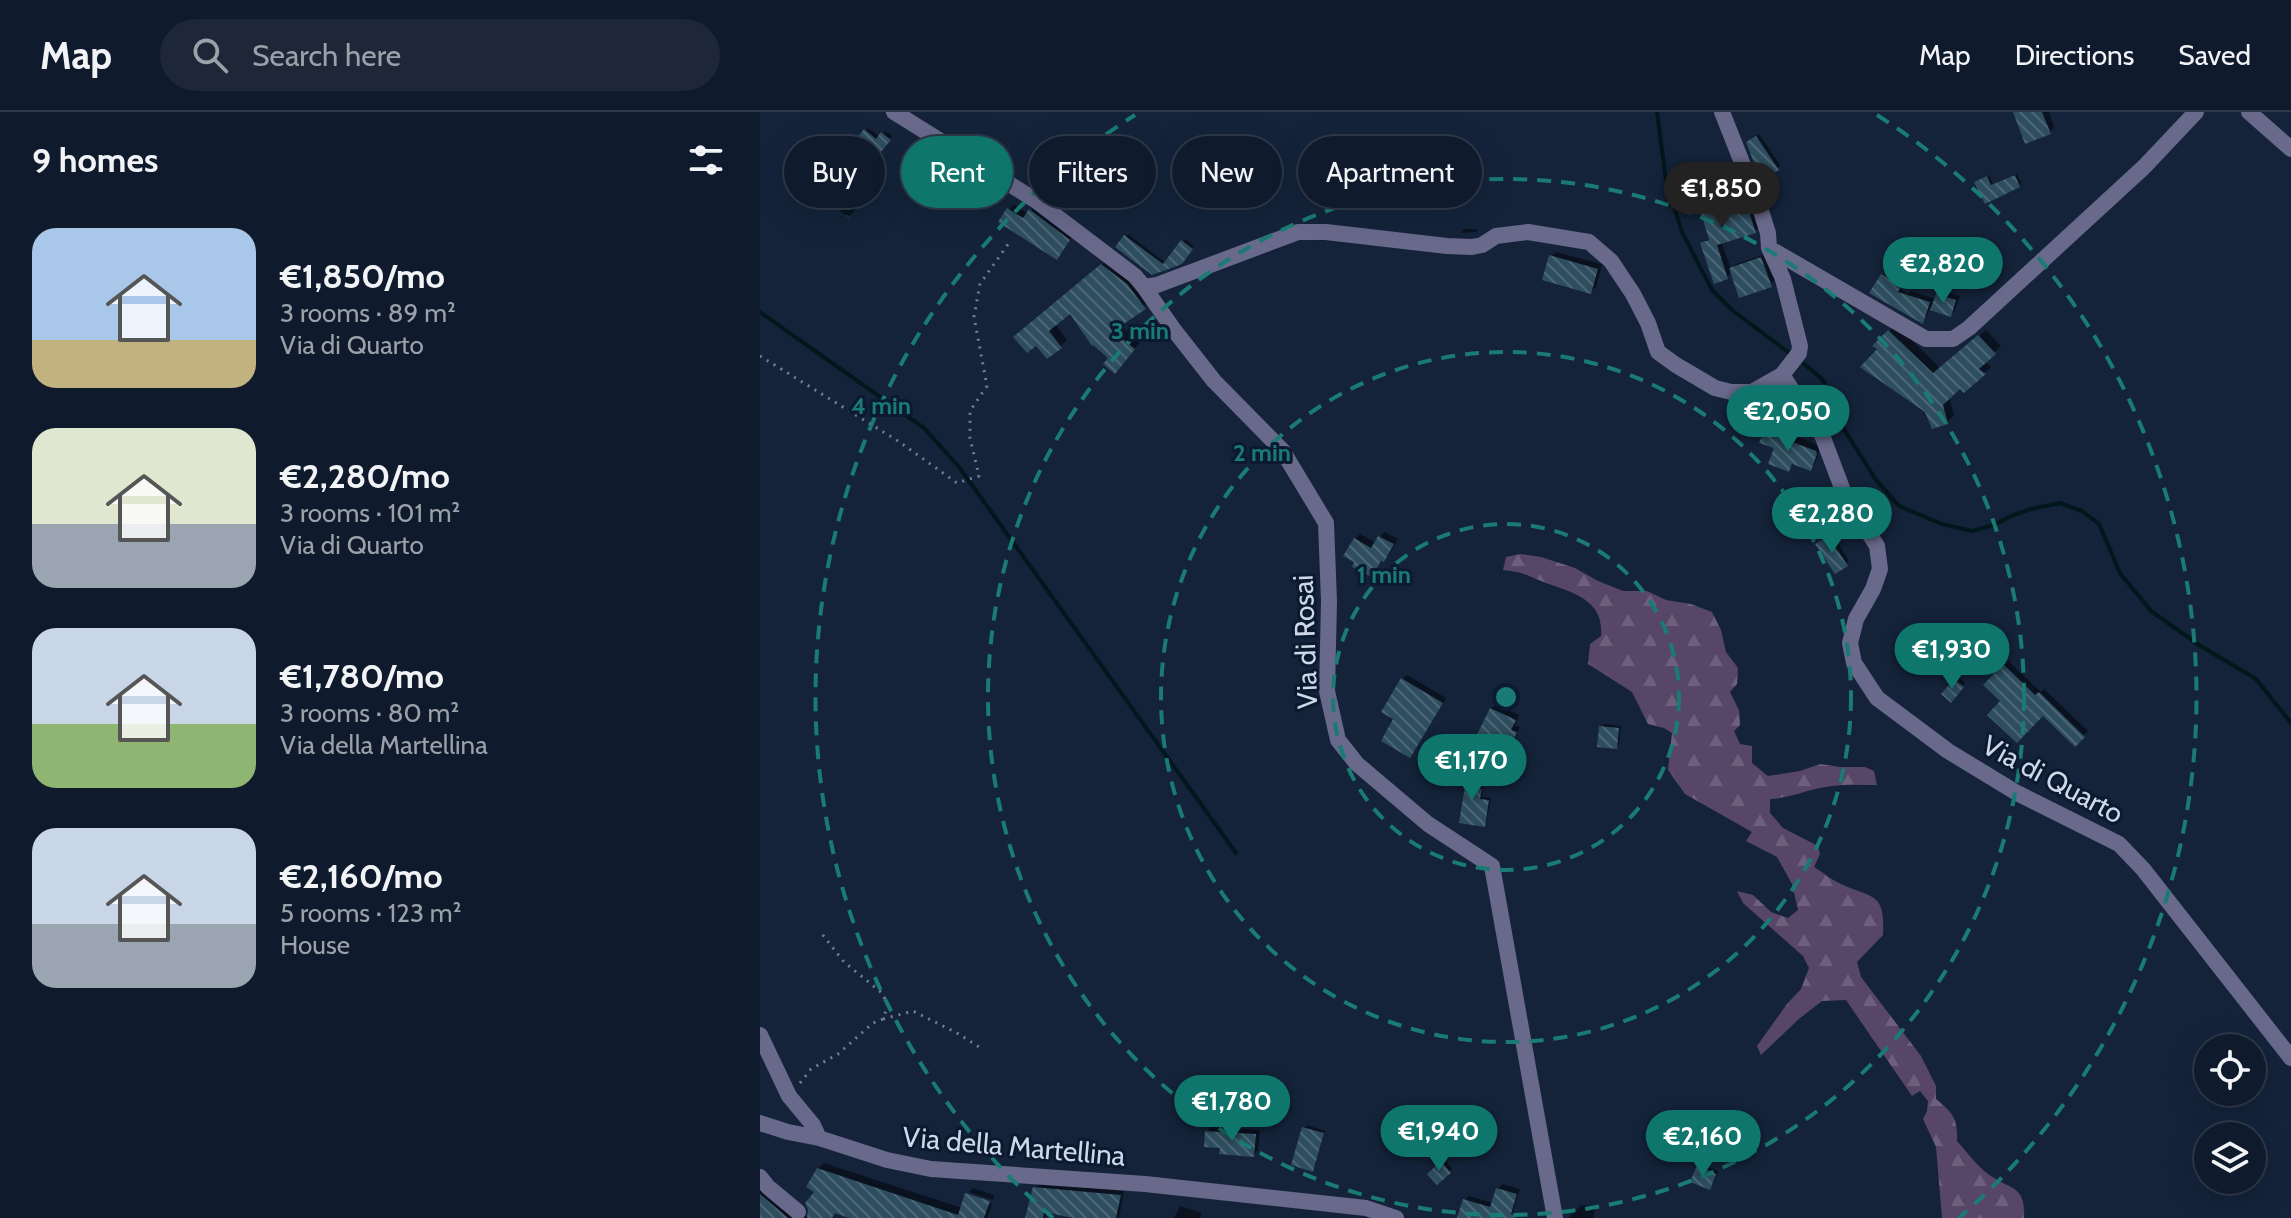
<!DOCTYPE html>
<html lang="en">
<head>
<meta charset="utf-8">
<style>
  :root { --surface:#0f1a2c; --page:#1d2738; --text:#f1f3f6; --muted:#9ba1a9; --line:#2f3848; --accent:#0f766e }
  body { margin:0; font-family:Cabin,sans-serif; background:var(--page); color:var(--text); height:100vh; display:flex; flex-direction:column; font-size:30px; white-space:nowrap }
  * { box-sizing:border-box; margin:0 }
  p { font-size:26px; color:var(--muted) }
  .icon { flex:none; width:44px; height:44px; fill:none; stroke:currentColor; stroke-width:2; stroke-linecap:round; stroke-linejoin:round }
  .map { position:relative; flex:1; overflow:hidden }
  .panel { display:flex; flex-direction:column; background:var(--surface); width:760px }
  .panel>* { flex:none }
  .banner { position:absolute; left:24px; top:24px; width:760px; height:72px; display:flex; gap:16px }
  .fabs { position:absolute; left:1434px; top:922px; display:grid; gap:16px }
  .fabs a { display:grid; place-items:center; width:72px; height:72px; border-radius:50%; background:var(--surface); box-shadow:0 8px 32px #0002,0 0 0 2px var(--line); font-size:40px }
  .price { position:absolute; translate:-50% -68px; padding:0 18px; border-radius:28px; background:var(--accent); color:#fff; font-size:26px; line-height:52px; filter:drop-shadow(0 2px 4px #0008) }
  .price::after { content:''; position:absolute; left:50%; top:48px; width:24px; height:18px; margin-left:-12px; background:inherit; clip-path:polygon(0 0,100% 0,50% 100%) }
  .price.on { background:#222; color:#fff }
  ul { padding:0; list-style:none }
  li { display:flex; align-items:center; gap:24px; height:200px; padding:0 32px }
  li span { display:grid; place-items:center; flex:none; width:224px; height:160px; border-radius:24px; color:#555 }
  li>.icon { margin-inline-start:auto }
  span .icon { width:96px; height:96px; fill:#fffc; stroke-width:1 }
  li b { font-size:34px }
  h2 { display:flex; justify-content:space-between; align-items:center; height:96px; padding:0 32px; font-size:34px }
  .chip { padding:0 28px; border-radius:36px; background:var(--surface); box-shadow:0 8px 32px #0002,0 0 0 2px var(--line); font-size:28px; line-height:72px }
  .chip.on { background:var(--accent); color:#fff }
  header { display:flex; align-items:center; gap:48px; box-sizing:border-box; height:112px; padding:0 40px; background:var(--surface); border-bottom:2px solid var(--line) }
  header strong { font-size:38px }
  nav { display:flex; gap:44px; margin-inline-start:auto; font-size:28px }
  .search { width:560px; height:72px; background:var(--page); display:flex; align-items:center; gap:20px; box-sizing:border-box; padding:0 28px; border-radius:44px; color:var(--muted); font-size:30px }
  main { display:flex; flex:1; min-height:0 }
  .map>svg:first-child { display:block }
  .forest { fill:url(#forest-firs) }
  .water { fill:url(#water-ripples) }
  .shadow { fill:#0007 }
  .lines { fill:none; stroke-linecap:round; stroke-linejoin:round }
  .stream { stroke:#00171b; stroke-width:4 }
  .building { fill:url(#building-back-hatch) }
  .path { stroke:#737f92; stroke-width:3; stroke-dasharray:2 6; stroke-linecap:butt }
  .minor { stroke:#68698b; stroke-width:16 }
  .ring { fill:none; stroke:#197b74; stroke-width:4; stroke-dasharray:14 10 }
  .labels { text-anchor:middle; stroke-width:6; stroke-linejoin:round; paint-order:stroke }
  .street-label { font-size:28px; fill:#ced8e8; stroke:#0b1a30 }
  .centre { fill:#197b74; stroke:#0b1a30; stroke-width:4 }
  .ring-label { font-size:24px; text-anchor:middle; font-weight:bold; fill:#197b74; stroke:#0b1a30; stroke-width:6; stroke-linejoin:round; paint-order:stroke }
</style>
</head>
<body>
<header>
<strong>Map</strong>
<div class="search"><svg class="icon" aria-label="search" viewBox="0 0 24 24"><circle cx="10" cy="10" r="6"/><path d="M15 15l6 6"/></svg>Search here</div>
<nav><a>Map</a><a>Directions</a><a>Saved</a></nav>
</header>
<main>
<section class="panel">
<h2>9 homes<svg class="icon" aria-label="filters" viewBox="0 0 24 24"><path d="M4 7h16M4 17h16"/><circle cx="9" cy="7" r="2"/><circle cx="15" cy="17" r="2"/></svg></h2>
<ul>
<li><span style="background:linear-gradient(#a9c7e8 70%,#c2b280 0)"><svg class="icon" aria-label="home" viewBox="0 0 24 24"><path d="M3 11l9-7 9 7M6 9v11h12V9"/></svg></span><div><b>€1,850/mo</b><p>3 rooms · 89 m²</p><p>Via di Quarto</p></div></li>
<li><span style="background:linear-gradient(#dfe7d0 60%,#9aa5b1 0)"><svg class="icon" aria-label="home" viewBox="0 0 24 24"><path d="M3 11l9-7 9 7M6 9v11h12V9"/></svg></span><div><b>€2,280/mo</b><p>3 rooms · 101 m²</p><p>Via di Quarto</p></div></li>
<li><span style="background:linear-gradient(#c9d6e8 60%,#8fb573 0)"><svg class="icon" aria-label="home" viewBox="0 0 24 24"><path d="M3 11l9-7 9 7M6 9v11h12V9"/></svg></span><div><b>€1,780/mo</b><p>3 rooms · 80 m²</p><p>Via della Martellina</p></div></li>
<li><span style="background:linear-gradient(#c9d6e8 60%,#9aa5b1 0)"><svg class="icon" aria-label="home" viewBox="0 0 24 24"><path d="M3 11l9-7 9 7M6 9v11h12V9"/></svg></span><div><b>€2,160/mo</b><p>5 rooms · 123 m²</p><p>House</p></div></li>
</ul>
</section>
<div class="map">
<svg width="1531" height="1106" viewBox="0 0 1531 1106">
  <defs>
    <pattern id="forest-firs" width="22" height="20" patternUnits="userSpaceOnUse" patternTransform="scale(2)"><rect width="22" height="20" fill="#574667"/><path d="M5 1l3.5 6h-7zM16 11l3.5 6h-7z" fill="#6e607d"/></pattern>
    <pattern id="water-ripples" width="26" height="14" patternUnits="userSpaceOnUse" patternTransform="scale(2)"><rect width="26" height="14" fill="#00171b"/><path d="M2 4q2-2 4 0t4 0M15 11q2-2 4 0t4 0" fill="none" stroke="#24383c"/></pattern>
    <pattern id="building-back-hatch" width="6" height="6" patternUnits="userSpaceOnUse" patternTransform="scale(2)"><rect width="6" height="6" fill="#2e4e60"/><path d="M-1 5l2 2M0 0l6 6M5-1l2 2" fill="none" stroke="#4b6777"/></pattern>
  </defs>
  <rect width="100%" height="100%" fill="#14233a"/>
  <path class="forest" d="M760 442 781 445 815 456 838 469 863 479H887L906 488 931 492 952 500 961 518 966 540 978 556 977 572 970 580 979 598 980 613 974 619 980 632 992 634V651L1008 664 1040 659 1060 652 1080 655H1105L1114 659 1117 673C1102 673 1087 672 1072 674 1051 676 1031 686 1010 687V701L1023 716 1058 734 1060 742 1054 755C1063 760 1071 768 1081 772 1114 787 1125 780 1123 823L1097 850 1101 865 1161 944 1176 974V987C1193 1001 1198 1007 1197 1029 1207 1040 1216 1053 1228 1062 1249 1078 1266 1072 1264 1106H1182L1176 1035 1163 1007 1167 999 1168 989 1160 979 1152 984 1086 888 1062 889 1040 906 1001 943 997 934 1027 892 1041 877 1049 856 1043 844 983 791 977 779 993 783 1011 800 1028 806 1038 798 1032 772 1017 745 986 729 992 720 925 682 908 658 912 621 904 616 888 612 872 580 828 552 830 532 841 524C844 488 814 481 786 471 767 464 765 460 743 458L746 445Z"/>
  <path class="water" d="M78 77 98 95 88 106 68 88Z"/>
  <path class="shadow" d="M1255 0H1289L1294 15 1290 20Z
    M108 16 120 25 125 19 132 24 111 50 92 35Z
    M999 22 1020 53 1017 56 991 28Z
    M70 31 81 41 70 52 59 42Z
    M1257 62 1261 71 1259 73 1226 89 1219 68 1229 63 1233 72Z
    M957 74 963 92 990 84 1000 114 995 119 961 129 971 157 976 152 1006 142 1015 168 1010 173 972 160 967 165 942 131 951 125 938 83 943 78Z
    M254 92 268 102 275 94 313 123 302 141 241 109Z
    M703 117H717V120L702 121Z
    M368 122 406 151 425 127 434 134 425 147 392 160 358 135Z
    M796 140 842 152 836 175 831 180 791 144Z
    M349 147 391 189 359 213 380 230 361 253 351 245 310 199 295 212 307 228 287 245 262 219Z
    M1127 159 1144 170 1142 173 1124 161Z
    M1122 165 1148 182 1150 179 1176 187 1182 178 1200 184 1195 198 1191 203 1170 196 1166 206 1162 210Z
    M1136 213 1180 256 1226 218 1241 234 1225 250 1231 255 1224 261 1200 274 1189 285 1194 303 1187 310 1166 298 1115 234Z
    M1010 315 1061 334 1055 352 1050 357 1034 350 1029 358 1005 320Z
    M624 420 638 427 629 443 623 447 612 463 595 427 600 422 616 431Z
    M1072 422 1089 449 1075 459 1060 430Z
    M1248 549 1281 580 1284 577 1328 619 1315 632 1283 601 1243 589 1226 573Z
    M647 563 686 586 650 644 636 606 642 568Z
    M1198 565 1205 571 1191 588 1184 582Z
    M736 592 759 603 755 613 760 615 745 646 741 651 731 597Z
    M844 612 861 614 859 632 856 635 841 615Z
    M703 657 717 664 713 673 723 675 722 685 731 686 726 711 724 713 700 659Z
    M547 1013 565 1019 555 1054 552 1057 544 1016Z
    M452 1015 500 1018 498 1038 494 1043 462 1035 447 1019Z
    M685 1048 692 1057 677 1071 669 1062Z
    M64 1051 202 1096 208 1081V1084L232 1092 227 1106H95L76 1099 72 1106H0V1077L37 1103 49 1105 57 1080 58 1057Z
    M941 1052 958 1059 952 1073 939 1054Z
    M280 1071 364 1079 359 1106H325L287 1099 285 1106H267L275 1076Z
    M742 1072 760 1077 751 1106H699L705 1088 709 1084 733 1091 738 1077Z
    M213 1076 234 1083 233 1088 209 1080Z
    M821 1093 836 1095 833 1106H808Z
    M420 1094 442 1101 440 1106H414Z"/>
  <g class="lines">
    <path class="stream" d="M897 0 906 69 922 120 952 178 972 198 1028 240
      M0 200 164 316 199 355 476 741
      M1044 252 1061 266 1074 284 1082 314 1116 368 1139 394 1182 412 1212 419 1234 413 1251 404 1271 397 1300 391 1322 399 1339 412 1360 461 1391 499 1439 533 1496 567 1531 611"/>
  </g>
  <path class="building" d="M1253 0H1282L1291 22 1265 32Z
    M104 17 116 27 121 20 131 28 111 52 90 35Z
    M996 24 1019 58 1001 69 986 30Z
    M65 32 79 45 70 55 56 42Z
    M928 61 931 77 916 79 914 64Z
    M1255 63 1260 75 1225 92 1214 70 1227 64 1231 73Z
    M952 77 958 96 985 88 996 121 957 133 968 167 954 172 940 131 949 128 936 83Z
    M247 96 263 106 269 97 310 128 297 148 238 110Z
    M364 123 403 152 421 128 433 137 422 152 392 163 355 135Z
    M789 143 838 157 831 182 782 168Z
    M1001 145 1012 175 979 186 969 156Z
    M341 152 367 172 386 197 353 219 375 237 355 262 343 252 348 246 333 233 332 234 310 202 289 219 302 236 287 247 276 234 267 241 253 225Z
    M1121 162 1141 175 1138 180 1170 190 1163 212 1109 181Z
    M1176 182 1196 188 1191 205 1170 198Z
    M1128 218 1173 261 1218 223 1236 242 1219 257 1226 262 1204 281 1200 277 1183 293 1188 312 1172 317 1165 300 1100 255 1117 237 1112 234Z
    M1004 319 1056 339 1057 342 1051 359 1032 352 1029 360 1008 352 1014 336 999 331Z
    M618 424 634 432 624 450 621 449 612 465 592 455 594 450 583 444 594 426 611 436Z
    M1068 424 1088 454 1075 462 1055 432Z
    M1243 552 1275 583 1279 580 1325 625 1315 635 1283 604 1257 631 1227 603 1240 589 1223 573Z
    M641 566 683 591 650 646 621 629 633 607 621 600Z
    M1194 567 1204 575 1191 591 1181 582Z
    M730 596 756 608 751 618 757 620 741 654 709 639Z
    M839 614 859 616 857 637 837 635Z
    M699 658 716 667 712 675 722 677 720 687 729 688 725 715 699 711 705 674 695 669Z
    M542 1015 564 1021 553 1060 531 1053Z
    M445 1019 496 1022 494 1045 459 1042 460 1036 444 1035Z
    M681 1049 691 1061 677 1073 667 1062Z
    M937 1053 956 1062 950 1078 930 1070Z
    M57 1056 198 1103 205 1081 230 1089 224 1106H89L75 1101 72 1106H47L48 1097 45 1091 54 1080 46 1075Z
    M273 1075 361 1083 356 1106H313L284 1100 283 1106H265Z
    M736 1076 757 1082 751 1102 755 1103V1106H697L703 1087 730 1095Z
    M0 1082 1 1083 28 1106H0Z"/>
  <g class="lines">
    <path class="path" d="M0 244 138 329 197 371 219 364 210 326V299L227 274 214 205 220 172 251 128
      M123 907 153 899 197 921 224 938
      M40 971 51 957 78 942 113 911 123 907 128 893 122 881 84 850 62 822"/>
    <path class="minor" d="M134 0 275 88 375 164 384 175 397 173 538 120H566L687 134 712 135 722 133 736 124 768 120 829 130 851 149 873 182 888 211 898 240 916 253 955 276 971 280H992L1022 263 1039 241 1040 234 1023 167 1009 136 1008 121 1000 96 962 0
      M1489 0 1531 37
      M1009 136 1166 227H1193L1209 216 1384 55 1436 0
      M384 175 414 218 454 269 522 338 566 411 569 489 567 579 578 628 597 652 668 712 732 754 795 1106
      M1022 263 1062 323 1085 384 1117 434 1120 457 1113 477 1096 507 1090 531 1094 551 1117 586 1188 639 1257 681 1359 732 1383 757 1531 946
      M0 923 29 984 53 1013 59 1026
      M0 1011 28 1020 59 1026 127 1048 171 1057 385 1072 606 1096 636 1106
      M0 1065 8 1075 38 1100"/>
  </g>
  <g class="ring">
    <circle cx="746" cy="585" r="173"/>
    <circle cx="746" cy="585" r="345"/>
    <circle cx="746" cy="585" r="518"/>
    <path d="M293 1106A690 690 0 0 1 375 3M1117 3A690 690 0 0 1 1199 1106"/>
  </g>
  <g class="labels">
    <g class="street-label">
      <text transform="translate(545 530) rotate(-92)" y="10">Via di Rosai</text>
      <text transform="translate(1293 667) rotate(28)" y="10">Via di Quarto</text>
      <text transform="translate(254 1034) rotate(5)" y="10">Via della Martellina</text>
    </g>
  </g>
  <circle cx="746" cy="585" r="12" class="centre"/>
  <g class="ring-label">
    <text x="380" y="227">3 min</text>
    <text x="121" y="302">4 min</text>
    <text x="502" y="349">2 min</text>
    <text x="624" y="471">1 min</text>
  </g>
</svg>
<div class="fabs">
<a><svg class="icon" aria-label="locate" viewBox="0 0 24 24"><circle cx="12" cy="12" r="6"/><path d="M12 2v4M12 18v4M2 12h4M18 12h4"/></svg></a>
<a><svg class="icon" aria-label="layers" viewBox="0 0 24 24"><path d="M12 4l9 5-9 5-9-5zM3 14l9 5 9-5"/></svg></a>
</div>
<b class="price on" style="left:962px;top:118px">€1,850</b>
<b class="price" style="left:1183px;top:193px">€2,820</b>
<b class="price" style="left:1028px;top:341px">€2,050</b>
<b class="price" style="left:1072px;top:443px">€2,280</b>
<b class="price" style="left:1192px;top:579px">€1,930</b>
<b class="price" style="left:712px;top:690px">€1,170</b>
<b class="price" style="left:472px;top:1031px">€1,780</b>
<b class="price" style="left:679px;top:1061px">€1,940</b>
<b class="price" style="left:943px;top:1066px">€2,160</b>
<div class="banner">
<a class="chip">Buy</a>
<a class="chip on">Rent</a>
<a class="chip">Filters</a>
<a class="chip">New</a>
<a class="chip">Apartment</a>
</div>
</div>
</main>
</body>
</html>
